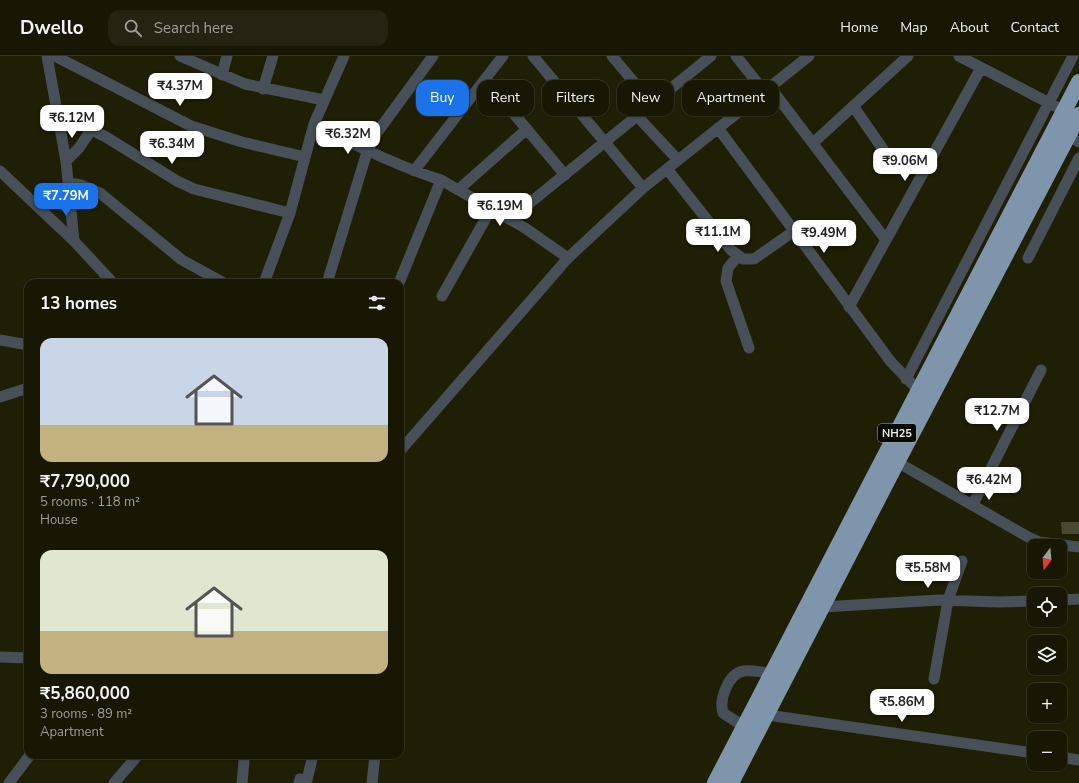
<!DOCTYPE html>
<html lang="en">
<head>
<meta charset="utf-8">
<style>
  :root { --surface:#171704; --page:#242413; --text:#f1f3f6; --muted:#9e9f9a; --line:#363626; --accent:#1a73e8 }
  body { margin:0; font-family:"Nunito Sans",sans-serif; background:var(--page); color:var(--text); height:100vh; display:flex; flex-direction:column; font-size:15px; white-space:nowrap }
  * { box-sizing:border-box; margin:0 }
  p { font-size:13px; color:var(--muted) }
  .icon { flex:none; width:22px; height:22px; fill:none; stroke:currentColor; stroke-width:2; stroke-linecap:round; stroke-linejoin:round }
  .map { position:relative; flex:1; overflow:hidden }
  .details { position:absolute; left:24px; top:223px; width:380px; height:480px; display:flex; flex-direction:column; background:var(--surface); border-radius:12px; box-shadow:0 1px 3px #0004,0 0 0 1px var(--line) }
  .details>* { flex:none }
  .banner { position:absolute; left:416px; top:24px; width:380px; height:36px; display:flex; gap:8px }
  .needle { width:26px; rotate:196deg }
  .controls { position:absolute; left:1027px; top:483px; display:grid; gap:8px }
  .controls a { display:grid; place-items:center; width:40px; height:40px; border-radius:8px; background:var(--surface); box-shadow:0 1px 3px #0004,0 0 0 1px var(--line); font-size:20px }
  .price { position:absolute; translate:-50% -34px; padding:0 9px; border-radius:8px; background:#fff; color:#222; font-size:13px; line-height:26px; filter:drop-shadow(0 1px 2px #0008) }
  .price::after { content:''; position:absolute; left:50%; top:24px; width:12px; height:9px; margin-left:-6px; background:inherit; clip-path:polygon(0 0,100% 0,50% 100%) }
  .price.selected { background:var(--accent); color:#fff }
  ul { padding:0; list-style:none }
  li { display:grid; align-content:center; gap:8px; height:212px; padding:0 16px }
  li span { display:grid; place-items:center; height:124px; border-radius:12px; color:#555 }
  li>.icon { margin-inline-start:auto }
  span .icon { width:72px; height:72px; fill:#fffc; stroke-width:1 }
  li b { font-size:17px }
  h2 { display:flex; justify-content:space-between; align-items:center; height:48px; padding:0 16px; font-size:17px }
  .tag { padding:0 14px; border-radius:12px; background:var(--surface); box-shadow:0 1px 3px #0004,0 0 0 1px var(--line); font-size:14px; line-height:36px }
  .tag.selected { background:var(--accent); color:#fff }
  header { display:flex; align-items:center; gap:24px; box-sizing:border-box; height:56px; padding:0 20px; background:var(--surface); border-bottom:1px solid var(--line) }
  header strong { font-size:19px }
  nav { display:flex; gap:22px; margin-inline-start:auto; font-size:14px }
  .search { width:280px; height:36px; background:var(--page); display:flex; align-items:center; gap:10px; box-sizing:border-box; padding:0 14px; border-radius:12px; color:var(--muted); font-size:15px }
  .map>svg:first-child { display:block }
  .building { fill:#48482f }
  .lines { fill:none; stroke-linecap:round; stroke-linejoin:round }
  .minor { stroke:#475058; stroke-width:11 }
  .highway { stroke:#7f95ab; stroke-width:16 }
  .labels { text-anchor:middle; stroke-width:3.5; stroke-linejoin:round; paint-order:stroke }
  .shield { fill:#080802; stroke:#a7a89b; stroke-width:1 }
  .shield-label { font-size:11px; font-weight:bold; fill:#ebecdd }
</style>
</head>
<body>
<header>
<strong>Dwello</strong>
<div class="search"><svg class="icon" aria-label="search" viewBox="0 0 24 24"><circle cx="10" cy="10" r="6"/><path d="M15 15l6 6"/></svg>Search here</div>
<nav><a>Home</a><a>Map</a><a>About</a><a>Contact</a></nav>
</header>
<div class="map">
<svg width="1079" height="727" viewBox="0 0 1079 727">
  <rect width="100%" height="100%" fill="#1f1f06"/>
  <path class="building" d="M1061 466H1079V478H1062Z"/>
  <g class="lines">
    <path class="minor" d="M47 0 66 105 74 185
      M55 0 191 70 242 86 305 101
      M180 0 245 28 324 44
      M533 0 643 132
      M612 0 653 49
      M736 0 764 35
      M959 0 1055 50
      M222 19 227 0
      M485 23 565 119
      M770 31 886 184
      M263 33 273 0
      M853 50 896 112
      M638 61 678 104
      M57 62 86 71 106 81 177 125 194 133 290 157
      M314 68 344 0
      M718 72 891 306 919 335
      M1068 80 1079 86
      M813 87 908 0
      M66 105 79 92 91 74
      M667 113 731 194 743 203H754L794 175
      M0 115 74 185 113 227
      M414 115 503 0
      M441 124 525 172 568 202
      M68 127 81 129 100 137 182 204 224 227
      M458 134 527 73
      M510 163 711 0
      M738 200 728 212 726 225 749 292
      M1028 202 1079 102
      M264 227 290 157 314 68C356 90 397 110 441 124L399 227
      M327 227 367 96 376 78 433 0
      M442 240 491 153
      M849 251 981 12
      M0 284 28 289
      M906 323 1073 0
      M0 341 28 332
      M400 395 568 202 643 132 809 0
      M897 406 1028 481 1039 486 1079 491
      M973 448 1041 314
      M1060 544 1079 543
      M823 551 939 544 999 546 1034 545
      M0 601 28 602
      M934 623 948 544 962 505
      M767 659 1034 697
      M745 671 723 657C719 644 728 617 744 615 753 614 764 617 773 617
      M1060 701 1079 704
      M9 727 30 699
      M114 727 138 699
      M242 727 244 705
      M299 727 300 723 307 724 313 699
      M372 727 375 699"/>
    <path class="highway" d="M715 727 1079 26
      M731 727 897 406 1079 59"/>
  </g>
  <g class="labels">
    <rect class="shield" x="878" y="368" width="38" height="18" rx="3"/>
    <g class="shield-label">
      <text x="897" y="381">NH25</text>
    </g>
  </g>
</svg>
<div class="controls">
<a><svg class="needle" viewBox="-14 -14 28 28"><path d="M0-13l5 13h-10z" fill="#e53935"/><path d="M0 13l5-13h-10z" fill="#9e9f9a"/></svg></a>
<a><svg class="icon" aria-label="locate" viewBox="0 0 24 24"><circle cx="12" cy="12" r="6"/><path d="M12 2v4M12 18v4M2 12h4M18 12h4"/></svg></a>
<a><svg class="icon" aria-label="layers" viewBox="0 0 24 24"><path d="M12 4l9 5-9 5-9-5zM3 14l9 5 9-5"/></svg></a>
<a>+</a>
<a>−</a>
</div>
<b class="price" style="left:180px;top:51px">₹4.37M</b>
<b class="price" style="left:72px;top:83px">₹6.12M</b>
<b class="price" style="left:348px;top:99px">₹6.32M</b>
<b class="price" style="left:172px;top:109px">₹6.34M</b>
<b class="price" style="left:905px;top:126px">₹9.06M</b>
<b class="price selected" style="left:66px;top:161px">₹7.79M</b>
<b class="price" style="left:500px;top:171px">₹6.19M</b>
<b class="price" style="left:718px;top:197px">₹11.1M</b>
<b class="price" style="left:824px;top:198px">₹9.49M</b>
<b class="price" style="left:997px;top:376px">₹12.7M</b>
<b class="price" style="left:989px;top:445px">₹6.42M</b>
<b class="price" style="left:928px;top:533px">₹5.58M</b>
<b class="price" style="left:902px;top:667px">₹5.86M</b>
<div class="banner">
<a class="tag selected">Buy</a>
<a class="tag">Rent</a>
<a class="tag">Filters</a>
<a class="tag">New</a>
<a class="tag">Apartment</a>
</div>
<section class="details">
<h2>13 homes<svg class="icon" aria-label="filters" viewBox="0 0 24 24"><path d="M4 7h16M4 17h16"/><circle cx="9" cy="7" r="2"/><circle cx="15" cy="17" r="2"/></svg></h2>
<ul>
<li><span style="background:linear-gradient(#c9d6e8 70%,#c2b280 0)"><svg class="icon" aria-label="home" viewBox="0 0 24 24"><path d="M3 11l9-7 9 7M6 9v11h12V9"/></svg></span><div><b>₹7,790,000</b><p>5 rooms · 118 m²</p><p>House</p></div></li>
<li><span style="background:linear-gradient(#dfe7d0 65%,#c2b280 0)"><svg class="icon" aria-label="home" viewBox="0 0 24 24"><path d="M3 11l9-7 9 7M6 9v11h12V9"/></svg></span><div><b>₹5,860,000</b><p>3 rooms · 89 m²</p><p>Apartment</p></div></li>
</ul>
</section>
</div>
</body>
</html>
